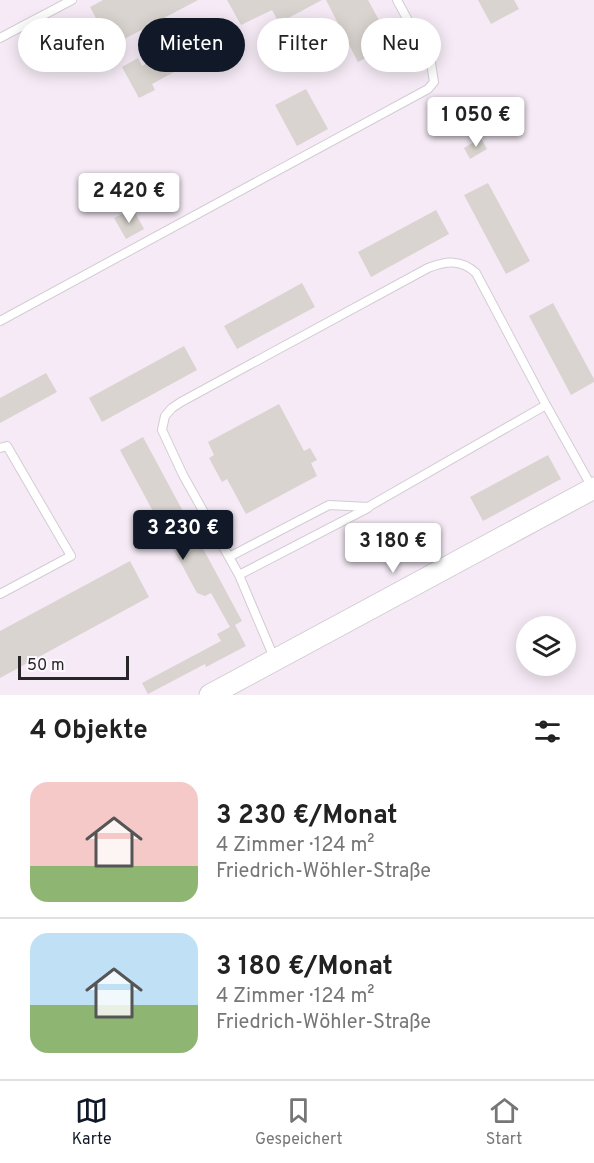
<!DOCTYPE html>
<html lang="de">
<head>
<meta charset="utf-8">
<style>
  :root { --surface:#fff; --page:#f2f2f2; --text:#222; --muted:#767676; --line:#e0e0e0; --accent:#111827 }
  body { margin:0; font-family:Overpass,sans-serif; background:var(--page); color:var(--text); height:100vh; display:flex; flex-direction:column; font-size:22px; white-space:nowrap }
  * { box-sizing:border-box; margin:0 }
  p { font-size:20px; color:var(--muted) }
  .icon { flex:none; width:33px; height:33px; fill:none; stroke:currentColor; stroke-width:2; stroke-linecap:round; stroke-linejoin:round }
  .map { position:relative; height:695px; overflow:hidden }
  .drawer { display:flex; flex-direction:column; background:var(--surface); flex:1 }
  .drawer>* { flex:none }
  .top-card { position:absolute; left:18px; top:18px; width:558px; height:54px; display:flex; gap:12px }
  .fabs { position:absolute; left:516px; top:616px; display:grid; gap:12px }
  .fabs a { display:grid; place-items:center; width:60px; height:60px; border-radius:50%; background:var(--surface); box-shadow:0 3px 15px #0003; font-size:30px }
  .scale { position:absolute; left:18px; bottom:15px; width:111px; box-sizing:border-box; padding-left:6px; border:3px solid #272527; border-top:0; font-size:16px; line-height:21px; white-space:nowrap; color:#272527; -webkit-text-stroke:4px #fcf7fc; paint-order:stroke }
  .price { position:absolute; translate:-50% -51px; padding:0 14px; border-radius:6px; background:#fff; color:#222; font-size:20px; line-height:39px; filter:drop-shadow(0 2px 3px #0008) }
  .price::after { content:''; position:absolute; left:50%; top:36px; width:18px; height:14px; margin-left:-9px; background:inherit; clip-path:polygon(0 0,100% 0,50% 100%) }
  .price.current { background:var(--accent); color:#fff }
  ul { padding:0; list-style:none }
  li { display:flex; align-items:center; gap:18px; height:150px; padding:0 30px }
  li+li { border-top:2px solid var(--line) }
  li span { display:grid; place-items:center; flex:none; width:168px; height:120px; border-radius:18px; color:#555 }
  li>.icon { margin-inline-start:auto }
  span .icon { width:72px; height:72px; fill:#fffc; stroke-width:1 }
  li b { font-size:26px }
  h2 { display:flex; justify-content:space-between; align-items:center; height:72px; padding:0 30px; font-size:26px }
  .pill { padding:0 21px; border-radius:27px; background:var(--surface); box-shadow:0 3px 15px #0003; font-size:21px; line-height:54px }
  .pill.current { background:var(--accent); color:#fff }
  .dock { display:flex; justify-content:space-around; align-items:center; height:84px; border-top:2px solid var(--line); background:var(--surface); font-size:16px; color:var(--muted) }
  .dock a { display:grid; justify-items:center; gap:3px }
  .dock .current { color:var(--accent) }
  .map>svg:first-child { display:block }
  .built { fill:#f5eaf5; fill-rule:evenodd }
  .building { fill:#d9d4cf }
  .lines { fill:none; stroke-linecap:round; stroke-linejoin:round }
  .service-casing { stroke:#d2cdd2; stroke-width:10 }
  .tertiary-casing { stroke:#d2cdd2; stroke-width:23 }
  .service { stroke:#fff; stroke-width:8 }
  .tertiary { stroke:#fff; stroke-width:21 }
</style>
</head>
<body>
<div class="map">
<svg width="594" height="695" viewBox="0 0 594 695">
  <rect width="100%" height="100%" fill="#fcf7fc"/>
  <path class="built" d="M0 0H594V695H0ZM526 627H566V666H526Z"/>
  <path class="building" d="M103 0H198L111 46 90 7Z
    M227 0H322L279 23 272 10 241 25Z
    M326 0H368L392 44 358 62Z
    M478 0H514L519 9 491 24Z
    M68 27 81 51 64 60 62 56 50 63 41 46 54 39 51 35Z
    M177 46 187 65 152 84 155 90 139 98 122 67 138 58 142 66Z
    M306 89 328 129 297 146 275 105Z
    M481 138 487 149 470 159 464 148Z
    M488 183 530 261 506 274 464 195Z
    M133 209 144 229 126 239 114 218Z
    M436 210 449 234 371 277 358 252Z
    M302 283 315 307 237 349 224 326Z
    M553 303 594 379V382L571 395 529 316Z
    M184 346 197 370 102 422 89 398Z
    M46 373 57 392 0 423V398Z
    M279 404 304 451 310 448 317 460 311 463 317 476 246 514 227 479 222 482 209 458 214 455 208 442Z
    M143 437 242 621 235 625 246 646 206 667 205 664 148 694 142 683 221 641 217 634 230 627 211 593 205 596 197 593 120 450Z
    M548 455 561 479 483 521 470 497Z
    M130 561 149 597 0 678V631Z"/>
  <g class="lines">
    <defs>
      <path id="service" d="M0 38 72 0
        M0 321 428 89 434 82 431 63 397 0
        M546 405 476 273C461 259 446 261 428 268L181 402 172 408 165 416 162 430 183 475 229 557 329 505 368 507 546 405 593 489
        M0 448 7 446 71 556 0 594
        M229 557 239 575 275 660
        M239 575 368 508"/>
      <path id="tertiary" d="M210 695 594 488"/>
    </defs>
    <use href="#service" class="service-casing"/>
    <use href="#tertiary" class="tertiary-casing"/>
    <use href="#service" class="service"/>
    <use href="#tertiary" class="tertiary"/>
  </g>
</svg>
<div class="fabs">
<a><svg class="icon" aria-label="layers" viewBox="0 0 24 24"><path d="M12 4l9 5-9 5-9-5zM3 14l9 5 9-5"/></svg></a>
</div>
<div class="scale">50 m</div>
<b class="price" style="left:476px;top:148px">1 050 €</b>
<b class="price" style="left:129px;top:224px">2 420 €</b>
<b class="price current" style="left:183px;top:561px">3 230 €</b>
<b class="price" style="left:393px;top:574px">3 180 €</b>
<div class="top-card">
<a class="pill">Kaufen</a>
<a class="pill current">Mieten</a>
<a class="pill">Filter</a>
<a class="pill">Neu</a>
</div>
</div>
<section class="drawer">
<h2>4 Objekte<svg class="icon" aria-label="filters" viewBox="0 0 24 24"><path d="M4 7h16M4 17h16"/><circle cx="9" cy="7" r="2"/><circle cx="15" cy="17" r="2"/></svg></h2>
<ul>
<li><span style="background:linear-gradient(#f6c9c9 70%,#8fb573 0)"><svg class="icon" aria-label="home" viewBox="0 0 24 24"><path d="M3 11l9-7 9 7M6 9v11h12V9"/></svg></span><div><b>3 230 €/Monat</b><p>4 Zimmer · 124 m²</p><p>Friedrich-Wöhler-Straße</p></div></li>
<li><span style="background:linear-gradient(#bfe0f5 60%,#8fb573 0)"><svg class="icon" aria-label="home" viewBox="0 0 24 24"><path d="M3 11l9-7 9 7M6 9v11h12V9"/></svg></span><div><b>3 180 €/Monat</b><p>4 Zimmer · 124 m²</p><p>Friedrich-Wöhler-Straße</p></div></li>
</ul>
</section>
<nav class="dock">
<a class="current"><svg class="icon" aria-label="map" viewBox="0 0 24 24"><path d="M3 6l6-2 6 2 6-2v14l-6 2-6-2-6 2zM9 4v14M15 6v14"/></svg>Karte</a>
<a><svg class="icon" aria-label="saved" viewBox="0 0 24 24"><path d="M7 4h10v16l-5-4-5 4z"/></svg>Gespeichert</a>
<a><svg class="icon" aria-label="home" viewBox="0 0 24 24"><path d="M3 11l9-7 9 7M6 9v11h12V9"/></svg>Start</a>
</nav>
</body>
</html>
